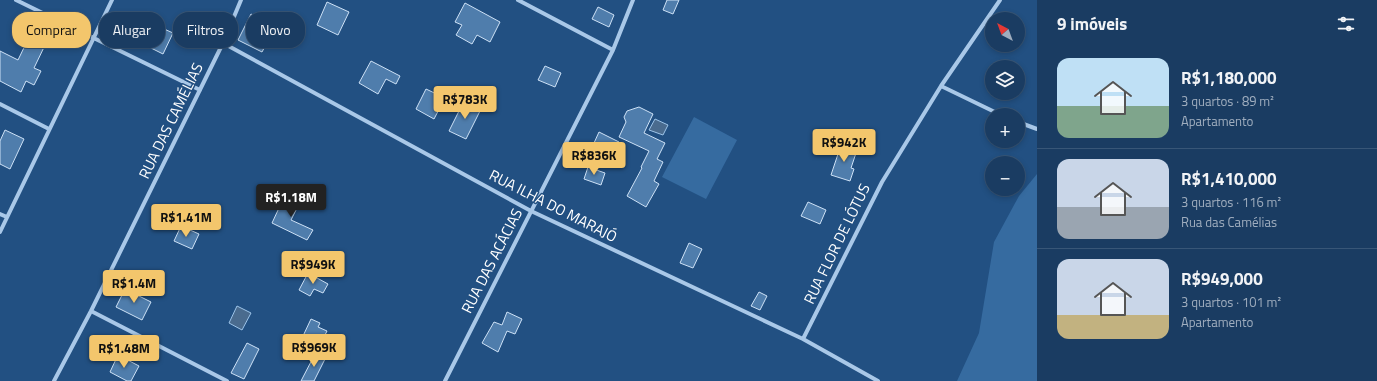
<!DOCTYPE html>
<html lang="pt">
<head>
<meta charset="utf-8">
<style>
  :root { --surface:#1a3c62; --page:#27476b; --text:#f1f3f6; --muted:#9fadbe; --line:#385677; --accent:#f3c66c }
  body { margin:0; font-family:"Titillium Web",sans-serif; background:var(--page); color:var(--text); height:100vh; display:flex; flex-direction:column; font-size:15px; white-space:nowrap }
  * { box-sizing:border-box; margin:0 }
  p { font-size:13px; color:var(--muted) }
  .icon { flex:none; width:22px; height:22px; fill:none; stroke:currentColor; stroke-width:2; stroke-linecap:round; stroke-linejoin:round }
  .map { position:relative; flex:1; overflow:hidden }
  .details { display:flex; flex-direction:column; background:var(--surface); width:340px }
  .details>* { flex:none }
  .guide { position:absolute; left:12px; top:12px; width:380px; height:36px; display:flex; gap:8px }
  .needle { width:26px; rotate:319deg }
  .controls { position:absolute; left:985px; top:12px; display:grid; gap:8px }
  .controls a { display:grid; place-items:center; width:40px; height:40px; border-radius:50%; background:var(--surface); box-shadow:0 2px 6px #0003,0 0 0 1px var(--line); font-size:20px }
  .price { position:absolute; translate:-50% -34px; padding:0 9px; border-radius:4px; background:var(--accent); color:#111; font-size:13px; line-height:26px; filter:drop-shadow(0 1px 2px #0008) }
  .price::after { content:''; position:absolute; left:50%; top:24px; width:12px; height:9px; margin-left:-6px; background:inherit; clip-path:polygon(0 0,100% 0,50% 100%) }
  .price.current { background:#222; color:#fff }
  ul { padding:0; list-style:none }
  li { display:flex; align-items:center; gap:12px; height:100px; padding:0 20px }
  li+li { border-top:1px solid var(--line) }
  li span { display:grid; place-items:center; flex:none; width:112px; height:80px; border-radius:12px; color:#555 }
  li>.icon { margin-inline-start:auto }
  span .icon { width:48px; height:48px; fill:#fffc; stroke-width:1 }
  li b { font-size:17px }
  h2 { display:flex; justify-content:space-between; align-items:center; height:48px; padding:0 20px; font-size:17px }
  .tag { padding:0 14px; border-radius:16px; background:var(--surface); box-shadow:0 2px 6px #0003,0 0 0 1px var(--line); font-size:14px; line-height:36px }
  .tag.current { background:var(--accent); color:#111 }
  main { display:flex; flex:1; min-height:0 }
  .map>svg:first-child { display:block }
  .green { fill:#366ba0 }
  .water { fill:#4a6b8e; stroke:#9dc4e9 }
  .building { fill:#4f7dac; stroke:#cde1f6 }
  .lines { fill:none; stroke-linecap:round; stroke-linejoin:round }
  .street { stroke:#a9c8e8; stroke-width:4 }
  .labels { text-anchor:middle; stroke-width:3; stroke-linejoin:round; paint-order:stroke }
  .street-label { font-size:15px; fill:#fff; stroke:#225082 }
</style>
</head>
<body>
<main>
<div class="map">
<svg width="1037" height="381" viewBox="0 0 1037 381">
  <rect width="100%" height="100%" fill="#225082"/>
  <path class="green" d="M694 117 737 140 706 199 662 177Z
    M1037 174V381H957L979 333 994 242 1019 196Z"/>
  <path class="water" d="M655 119 668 125 663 135 649 130Z
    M237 306 251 313 242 330 229 323Z"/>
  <path class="building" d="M667 0H679L673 14 663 10Z
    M327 2 349 12 338 35 317 25Z
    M465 3 500 22 490 42 477 35 472 44 456 35 462 25 455 22Z
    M598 7 614 15 609 27 592 19Z
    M251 14 275 27 262 52 238 40Z
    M151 23 173 33 163 54 141 43Z
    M31 33 47 41 34 68 41 71 34 85 26 81 21 92 0 81V51L18 60Z
    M371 61 400 76 396 84 386 79 378 94 359 83Z
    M545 66 561 73 555 87 538 80Z
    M426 89 445 98 434 119 416 109Z
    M468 93V105L480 111 466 139 449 131Z
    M639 107 653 114 644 133 665 143 657 159 663 162 654 181 659 184 646 207 627 196 642 168 641 167 649 151 619 137 626 122 624 117 627 111Z
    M5 130 24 139 10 169 0 164V141Z
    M599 132 619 142 614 153 594 143Z
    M841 145 857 150 851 168 854 169 850 181 831 175Z
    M588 167 605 173 601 185 584 179Z
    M286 193 301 200 291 220 313 230 307 240 272 223Z
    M808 202 826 210 820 224 801 216Z
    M181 226 199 234 192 249 174 241Z
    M689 243 702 249 693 268 680 263Z
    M308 273 328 284 323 293 314 289 310 296 299 290Z
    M125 289 151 302 142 320 116 307Z
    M759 292 767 296 760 310 751 306Z
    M507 312 522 319 515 334 507 331 498 352 482 343 494 322 502 325Z
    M311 319 320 323 318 327 327 331 320 345 303 336Z
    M247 343 259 349 244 379 231 373Z
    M316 352 326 357 314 381H301Z
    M118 355 139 366 131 381H127L110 372Z"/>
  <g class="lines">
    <path class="street" d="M16 0 200 90
      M518 0 613 50
      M223 43 531 211 803 339 878 381
      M941 86 1001 115
      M0 104 49 129
      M1018 122 1037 129
      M0 214 7 217
      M0 232 112 0
      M91 311 227 381
      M803 339 882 182 941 86 1000 0
      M54 381 91 311 223 43 241 0
      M445 381 613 50 633 0"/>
  </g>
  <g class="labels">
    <g class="street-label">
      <text transform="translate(171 121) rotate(-64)" y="5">RUA DAS CAMÉLIAS</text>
      <text transform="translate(553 206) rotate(27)" y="5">RUA ILHA DO MARAJÓ</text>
      <text transform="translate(837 244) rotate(-64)" y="5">RUA FLOR DE LÓTUS</text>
      <text transform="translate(492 261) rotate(-63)" y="5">RUA DAS ACÁCIAS</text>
    </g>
  </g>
</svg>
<div class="controls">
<a><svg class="needle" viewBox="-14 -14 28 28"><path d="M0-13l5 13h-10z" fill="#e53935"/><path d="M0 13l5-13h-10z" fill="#9fadbe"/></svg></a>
<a><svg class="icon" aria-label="layers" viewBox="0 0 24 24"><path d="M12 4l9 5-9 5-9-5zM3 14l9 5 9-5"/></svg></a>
<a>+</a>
<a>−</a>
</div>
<b class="price" style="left:465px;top:120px">R$783K</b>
<b class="price" style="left:844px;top:163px">R$942K</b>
<b class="price" style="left:594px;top:176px">R$836K</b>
<b class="price current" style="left:291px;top:218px">R$1.18M</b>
<b class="price" style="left:186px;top:238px">R$1.41M</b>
<b class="price" style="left:313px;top:285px">R$949K</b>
<b class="price" style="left:134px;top:304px">R$1.4M</b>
<b class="price" style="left:314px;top:368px">R$969K</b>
<b class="price" style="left:124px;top:369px">R$1.48M</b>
<div class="guide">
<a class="tag current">Comprar</a>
<a class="tag">Alugar</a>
<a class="tag">Filtros</a>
<a class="tag">Novo</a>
</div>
</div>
<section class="details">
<h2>9 imóveis<svg class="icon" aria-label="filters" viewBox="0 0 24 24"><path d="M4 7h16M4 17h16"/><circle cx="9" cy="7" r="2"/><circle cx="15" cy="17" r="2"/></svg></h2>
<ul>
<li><span style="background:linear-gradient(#bfe0f5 60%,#7fa58c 0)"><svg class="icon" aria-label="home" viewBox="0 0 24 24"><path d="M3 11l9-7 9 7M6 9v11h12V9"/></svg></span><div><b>R$1,180,000</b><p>3 quartos · 89 m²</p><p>Apartamento</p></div></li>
<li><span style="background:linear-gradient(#c9d6e8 60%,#9aa5b1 0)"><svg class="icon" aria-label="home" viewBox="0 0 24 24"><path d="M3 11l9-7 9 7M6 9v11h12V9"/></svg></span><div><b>R$1,410,000</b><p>3 quartos · 116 m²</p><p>Rua das Camélias</p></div></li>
<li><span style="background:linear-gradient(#c9d6e8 70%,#c2b280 0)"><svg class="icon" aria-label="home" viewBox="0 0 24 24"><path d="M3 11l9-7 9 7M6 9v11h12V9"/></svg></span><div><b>R$949,000</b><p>3 quartos · 101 m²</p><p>Apartamento</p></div></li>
</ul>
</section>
</main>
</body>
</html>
